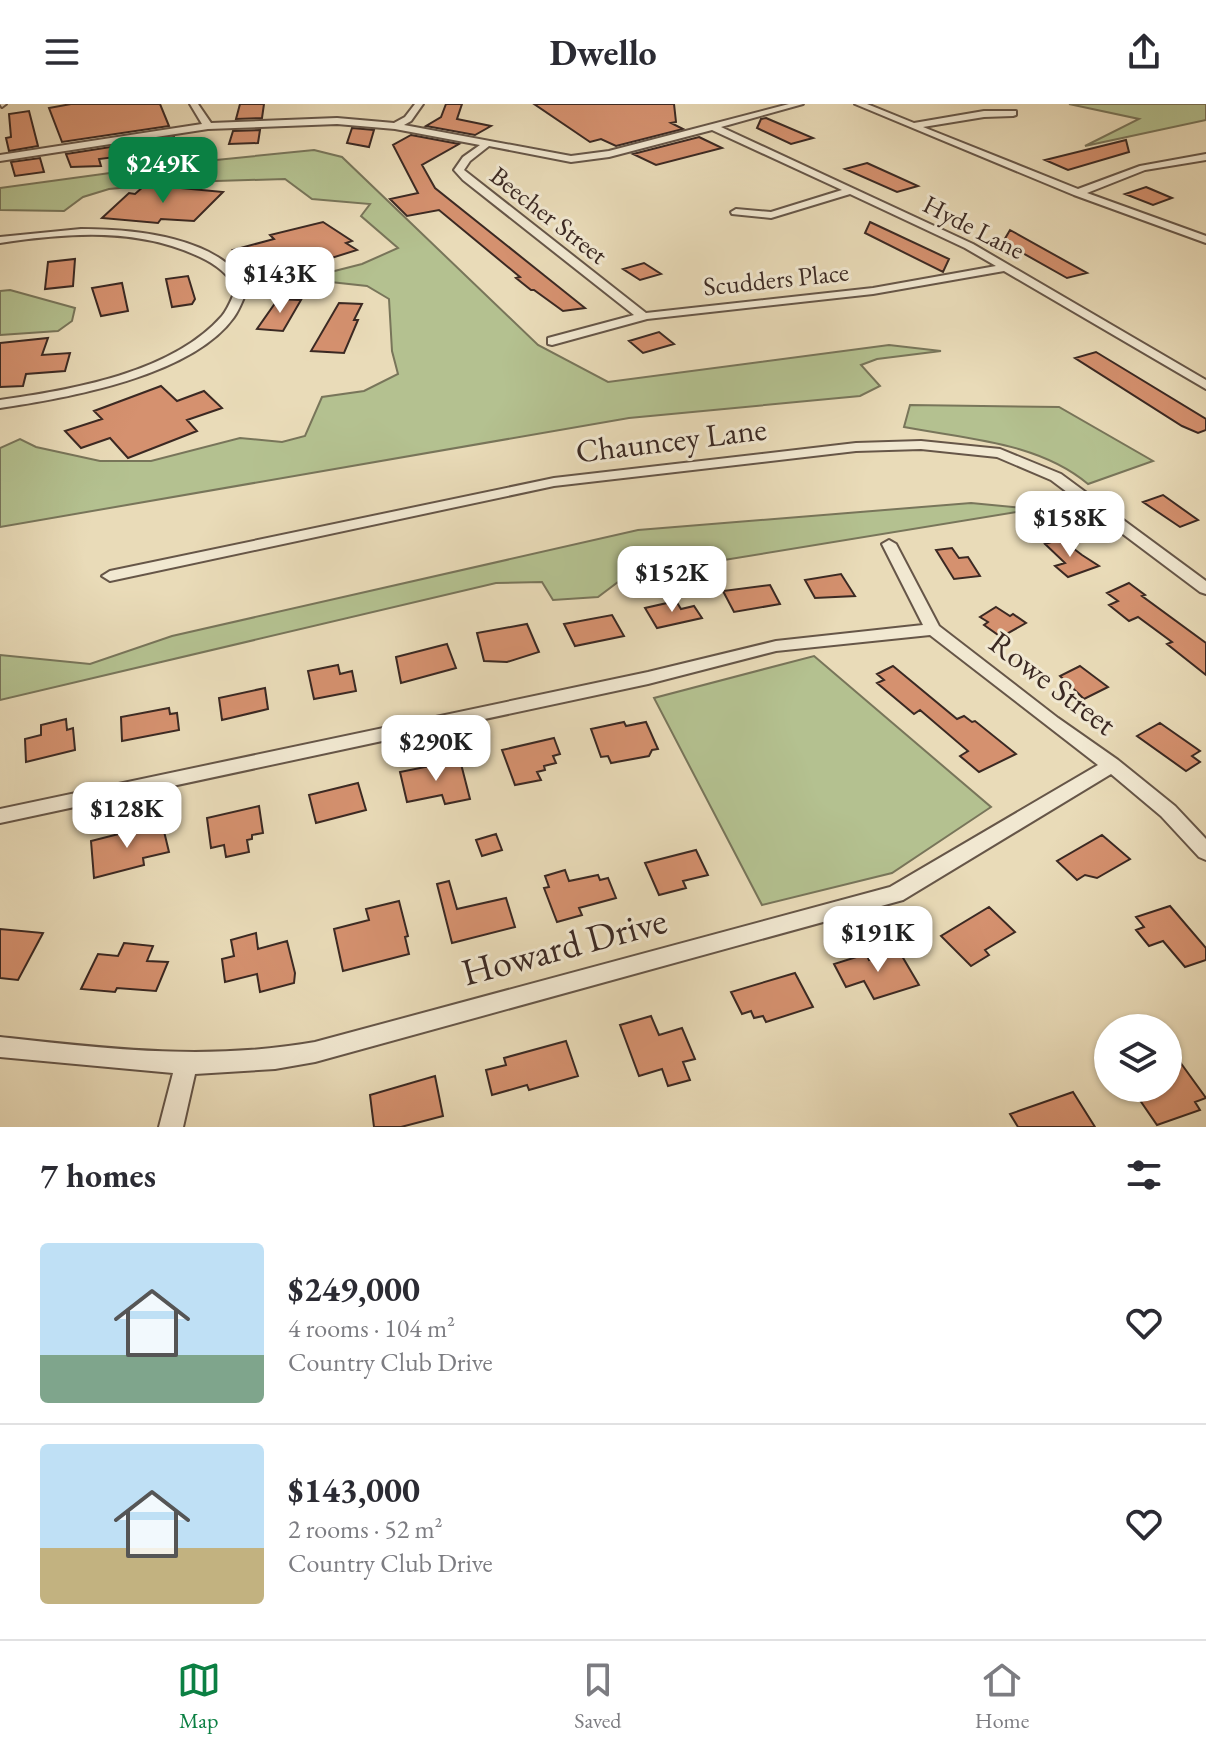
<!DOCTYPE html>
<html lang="en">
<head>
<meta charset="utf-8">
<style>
  :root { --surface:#fff; --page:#f2f2f3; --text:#2b2b33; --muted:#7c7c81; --line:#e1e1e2; --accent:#0b8043 }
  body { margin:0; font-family:"EB Garamond",serif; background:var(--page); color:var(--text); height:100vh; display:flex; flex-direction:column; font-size:30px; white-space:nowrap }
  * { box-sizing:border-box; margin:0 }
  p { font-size:26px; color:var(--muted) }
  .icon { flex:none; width:44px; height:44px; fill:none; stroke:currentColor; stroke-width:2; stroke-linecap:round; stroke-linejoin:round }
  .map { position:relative; height:1023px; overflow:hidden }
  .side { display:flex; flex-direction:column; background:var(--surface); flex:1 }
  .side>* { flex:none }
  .buttons { position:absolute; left:1094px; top:910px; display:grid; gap:16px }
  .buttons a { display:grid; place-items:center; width:88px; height:88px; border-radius:50%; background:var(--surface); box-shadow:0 2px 6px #0004; font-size:40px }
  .price { position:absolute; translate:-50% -68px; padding:0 18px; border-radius:16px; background:#fff; color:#222; font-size:26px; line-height:52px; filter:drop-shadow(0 2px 4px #0008) }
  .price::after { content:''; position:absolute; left:50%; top:48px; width:24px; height:18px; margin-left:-12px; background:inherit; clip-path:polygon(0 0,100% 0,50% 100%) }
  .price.on { background:var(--accent); color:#fff }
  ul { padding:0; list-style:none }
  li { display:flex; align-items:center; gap:24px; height:200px; padding:0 40px }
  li+li { border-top:2px solid var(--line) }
  li span { display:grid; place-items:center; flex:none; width:224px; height:160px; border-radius:8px; color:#555 }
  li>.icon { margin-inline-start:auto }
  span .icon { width:96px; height:96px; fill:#fffc; stroke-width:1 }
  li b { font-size:34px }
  h2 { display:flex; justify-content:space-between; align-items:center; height:96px; padding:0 40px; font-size:34px }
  header { display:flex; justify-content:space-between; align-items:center; height:104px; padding:0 40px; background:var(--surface); font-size:36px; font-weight:700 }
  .tab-bar { display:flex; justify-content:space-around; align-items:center; height:112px; border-top:2px solid var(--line); background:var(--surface); font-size:22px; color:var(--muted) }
  .tab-bar a { display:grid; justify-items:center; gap:4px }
  .tab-bar .on { color:var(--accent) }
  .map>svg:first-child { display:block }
  .green { fill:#b4c190; stroke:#78755a; stroke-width:2 }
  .building { fill:#d5916f; stroke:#3b2923; stroke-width:2 }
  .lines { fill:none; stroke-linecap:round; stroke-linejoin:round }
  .street-casing { stroke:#665648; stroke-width:4 }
  .street { fill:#f1e8d1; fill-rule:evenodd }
  .labels { text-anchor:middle; stroke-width:6; stroke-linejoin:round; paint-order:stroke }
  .far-street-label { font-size:26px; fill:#3b2923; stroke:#f1e8d1 }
  .street-label { font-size:32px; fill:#3b2923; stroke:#f1e8d1 }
  .near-street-label { font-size:38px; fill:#3b2923; stroke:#f1e8d1 }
</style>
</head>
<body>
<header><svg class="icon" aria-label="menu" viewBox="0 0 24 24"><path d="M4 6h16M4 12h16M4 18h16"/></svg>Dwello<svg class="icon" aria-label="share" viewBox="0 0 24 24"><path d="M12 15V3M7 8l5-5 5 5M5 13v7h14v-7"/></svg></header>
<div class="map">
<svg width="1206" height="1023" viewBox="0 0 1206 1023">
  <rect width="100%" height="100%" fill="#e9dbb8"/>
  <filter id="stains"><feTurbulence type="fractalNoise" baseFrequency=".0025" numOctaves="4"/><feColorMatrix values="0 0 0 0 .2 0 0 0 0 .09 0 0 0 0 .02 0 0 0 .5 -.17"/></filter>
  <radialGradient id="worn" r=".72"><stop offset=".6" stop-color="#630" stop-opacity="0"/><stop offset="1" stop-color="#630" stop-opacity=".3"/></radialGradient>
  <path class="green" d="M1069 0H1206V16L1085 42 1139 15Z
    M314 46 342 53 538 241 608 278 889 241 941 247 877 255 861 261 880 282 860 292 629 314 0 423V344L20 335 36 343 100 357H151L240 334 282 338 305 332 322 293 364 287 398 270 392 247 389 195 367 182 303 175 362 160 398 144 361 112 370 100 312 95 285 75 184 78 109 85 83 93 64 107 0 106V84L176 60Z
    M10 186 75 204 72 217 58 227 0 231V187Z
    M910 301 1059 303 1153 357 1088 380C1038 338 966 335 904 323Z
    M971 399 1035 405 626 472 598 493 553 496 542 478 496 479 0 596V551L90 560 172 532 638 426Z
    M814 552 991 703 892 769 762 801 654 594Z"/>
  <path class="building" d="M71 0H160L169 22 62 38 49 4Z
    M240 0H264L262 14 236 15Z
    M446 0H462L457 15 491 22 475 31 426 22 441 13Z
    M534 0H674L676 18 671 19 683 25 616 42 601 35 590 38Z
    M29 7 38 42 9 47 6 34 11 33 9 10Z
    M766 14 813 34 791 40 757 24 761 15Z
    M352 24 374 26 369 43 347 39Z
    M260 26 258 39 229 40 233 27Z
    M411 31 459 40 422 61 435 84 585 204 563 207 534 186H531L516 174 520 173 439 106 407 112 390 95 418 89 393 41Z
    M174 33 179 45 99 55 101 62 71 63 66 50Z
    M699 33 722 44 656 61 633 50Z
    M1126 36 1129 48 1068 66 1045 56Z
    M40 54 44 68 15 72 11 58Z
    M867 59 918 82 897 88 845 65Z
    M144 82 170 83 223 88 194 117 161 115 158 119 102 114 129 89 135 90Z
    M1146 83 1172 94 1153 101 1125 90Z
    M323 118 352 137 346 139 357 146 277 171 256 155 247 158 233 146 274 135 270 131Z
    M870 118 949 155 943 168 865 129Z
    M1010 126 1087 169 1067 174 1003 138Z
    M75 155 73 182 45 185 48 158Z
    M644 159 661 170 640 176 623 165Z
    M188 172 195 195 192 200 172 203 166 175Z
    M122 179 128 207 101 212 92 184Z
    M278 195 301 196 283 227 257 225Z
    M339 199 362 200 354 216H358L344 249 311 247Z
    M659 228 674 240 643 249 629 237Z
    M48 234 42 251 70 249 65 267 26 270 23 282 0 283V239Z
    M1096 248 1206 315V326L1198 329 1182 322 1075 254Z
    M161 282 177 297 204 287 222 304 187 316 197 327 128 354 110 334 81 344 65 327 102 315 94 307Z
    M1163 391 1198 416 1180 423 1143 398Z
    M1061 435 1082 451 1099 462 1068 473 1055 462 1065 459 1045 440Z
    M952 444 959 454 968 453 980 472 954 475 936 446Z
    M841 470 855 492 815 494 805 476Z
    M1129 479 1145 491 1142 492 1206 539V571L1167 540 1172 538 1138 513 1129 517 1109 501 1118 497 1107 489Z
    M770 481 780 500 734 508 723 487Z
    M676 497 681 505 694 502 702 514 657 524 645 504Z
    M996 503 1010 512 1013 510 1026 519 1001 533 984 521 988 518 980 513Z
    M612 511 624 532 575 542 564 520Z
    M527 520 539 548 507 558 484 557 477 529Z
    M447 540 456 564 401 579 396 553Z
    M338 561 340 570 352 567 356 587 314 595 308 567Z
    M893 562 957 615 964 612 972 618 975 617 1016 650 979 668 960 652 968 647 920 606 914 610 877 579 884 576 877 570Z
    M1080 562 1108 583 1084 595 1060 572Z
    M265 584 268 605 222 616 219 594Z
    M169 604 170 610 177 609 179 626 122 637 121 613Z
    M66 615 67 626 73 624 75 646 26 658 25 635 41 631V621Z
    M624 618 626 622 646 618 658 645 652 646 649 652 611 659 608 652 601 653 591 625Z
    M1160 619 1200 647 1192 652 1200 658 1186 667 1137 632Z
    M554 634 560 650 553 652 556 659 544 662 545 666 537 668 541 676 515 681 502 646Z
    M460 656 470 695 445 700 442 691 407 698 400 668Z
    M358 679 366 706 316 719 309 691Z
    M259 702 263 729 252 731V735L247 736 249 748 226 753 224 741 211 744 207 714Z
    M162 719 169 748 143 754 144 761 94 774 91 737Z
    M496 730 502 746 482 752 476 736Z
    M1102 731 1130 755 1097 774 1085 771 1077 776 1057 757Z
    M696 746 708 771 683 777 686 784 659 791 645 759Z
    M565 766 569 777 598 771 600 776 608 774 616 794 579 804 582 811 557 818 544 784 549 783 545 772Z
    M449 777 457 805 506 794 515 823 452 839 437 780Z
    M399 797 408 832 405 833 409 850 343 867 334 825 369 816 366 805Z
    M1170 802 1206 844V856L1185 863 1163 837 1149 842 1136 826 1144 823 1136 813Z
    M989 803 1015 828 985 846 989 851 971 862 941 832Z
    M0 825 43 829 18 876 0 874Z
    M256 829 258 845 287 837 295 869 294 879 260 888 257 870 225 878 222 855 234 852 231 836Z
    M124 839 153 842 147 857 168 858 156 887 117 884 115 888 81 885 98 850 118 852Z
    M899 847 919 881 874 895 864 877 846 883 834 860 866 850 869 856Z
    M795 869 813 903 766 918 763 912 754 914 751 907 742 910 731 888Z
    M651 912 659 931 682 924 695 955 683 958 690 976 668 982 662 965 639 972 620 921Z
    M566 937 578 972 529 986 527 981 492 991 486 966 506 961 504 954Z
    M1180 958 1206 994 1195 998 1200 1006 1157 1021 1135 989 1150 984H1168V962Z
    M435 972 443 1012 401 1023H374L370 991Z
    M1073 988 1095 1023H1018L1010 1010Z"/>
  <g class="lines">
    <defs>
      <path id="street" d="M0 0H6L2 3Z
        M190 0H198L211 19 337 14 394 19 405 13 415 0H423L411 17 404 21 571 52 609 47 789 0H803L721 23 973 140 1206 276V285L1004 167 873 190 647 215 552 241 548 240V234L634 211 463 76 454 66 463 53 480 41 395 25 337 20 208 25 0 57V51L202 20ZM712 26 842 86 771 108 736 105 731 108 732 110 771 114 850 90 965 144 996 162 873 184 646 209 464 66 470 57 489 42 571 58 609 53Z
        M855 0H867L914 19 984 7H1016V11L1013 12 984 13 923 23 1078 85 1140 62 1206 50V56L1145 66 1087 89 1206 132V139L1074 91Z
        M81 125C132 125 222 132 248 185 243 194 240 205 234 213 192 272 68 294 0 304V296C71 286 172 269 222 212 228 205 232 194 236 185 229 170 215 160 200 153 137 123 67 129 0 139V133Z
        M921 337 1000 345 1061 370 1206 477V490L1200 488 1051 376 997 353 921 345 856 347 554 382 110 477 102 472 110 467 554 374 856 339Z
        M889 436 896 440 939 522 1058 614 1118 656 1175 702 1206 735V756L1199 753 1161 712 1111 670 903 796 315 958 275 965 195 970 183 1023H159L173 969 0 953V933C108 945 207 957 315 938L890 783 1098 661 930 531 776 547 648 580 0 719V705L648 568 776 537 923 521 882 440Z"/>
    </defs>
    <use href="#street" class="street-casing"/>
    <use href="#street" class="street"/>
  </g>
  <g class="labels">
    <g class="far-street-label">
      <text transform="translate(549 111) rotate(38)" y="9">Beecher Street</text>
      <text transform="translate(974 123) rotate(27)" y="9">Hyde Lane</text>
      <text transform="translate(776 175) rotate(-6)" y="9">Scudders Place</text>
    </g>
    <g class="street-label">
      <text transform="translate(671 336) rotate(-7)" y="11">Chauncey Lane</text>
      <text transform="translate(1053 579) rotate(37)" y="11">Rowe Street</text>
    </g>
    <g class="near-street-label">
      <text transform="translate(564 842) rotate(-15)" y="13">Howard Drive</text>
    </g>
  </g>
  <rect width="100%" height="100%" filter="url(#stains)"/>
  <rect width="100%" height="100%" fill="url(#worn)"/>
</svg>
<div class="buttons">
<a><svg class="icon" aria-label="layers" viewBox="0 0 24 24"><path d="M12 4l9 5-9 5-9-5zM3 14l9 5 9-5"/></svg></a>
</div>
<b class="price on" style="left:163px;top:101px">$249K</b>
<b class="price" style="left:280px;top:211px">$143K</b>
<b class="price" style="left:1070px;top:455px">$158K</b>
<b class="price" style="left:672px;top:510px">$152K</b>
<b class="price" style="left:436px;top:679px">$290K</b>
<b class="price" style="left:127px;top:746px">$128K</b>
<b class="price" style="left:878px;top:870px">$191K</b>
</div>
<section class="side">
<h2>7 homes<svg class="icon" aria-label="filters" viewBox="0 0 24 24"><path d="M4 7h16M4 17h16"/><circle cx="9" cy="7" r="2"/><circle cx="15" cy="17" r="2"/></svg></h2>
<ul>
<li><span style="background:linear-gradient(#bfe0f5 70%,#7fa58c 0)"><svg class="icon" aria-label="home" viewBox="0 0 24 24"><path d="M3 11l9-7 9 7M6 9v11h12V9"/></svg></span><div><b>$249,000</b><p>4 rooms · 104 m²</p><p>Country Club Drive</p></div><svg class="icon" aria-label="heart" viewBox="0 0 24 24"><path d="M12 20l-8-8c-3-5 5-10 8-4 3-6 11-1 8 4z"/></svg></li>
<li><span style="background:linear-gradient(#bfe0f5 65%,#c2b280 0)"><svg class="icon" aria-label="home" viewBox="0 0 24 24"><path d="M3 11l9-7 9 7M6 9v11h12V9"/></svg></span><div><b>$143,000</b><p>2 rooms · 52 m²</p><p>Country Club Drive</p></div><svg class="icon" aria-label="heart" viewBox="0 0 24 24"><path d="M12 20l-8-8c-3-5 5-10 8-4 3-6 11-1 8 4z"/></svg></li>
</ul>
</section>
<nav class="tab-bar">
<a class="on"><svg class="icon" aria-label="map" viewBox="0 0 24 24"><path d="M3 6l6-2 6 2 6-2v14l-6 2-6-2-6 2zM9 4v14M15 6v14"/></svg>Map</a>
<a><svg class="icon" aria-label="saved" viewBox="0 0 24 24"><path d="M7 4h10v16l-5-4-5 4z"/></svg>Saved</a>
<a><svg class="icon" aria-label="home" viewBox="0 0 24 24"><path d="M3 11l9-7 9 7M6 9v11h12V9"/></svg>Home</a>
</nav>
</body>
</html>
